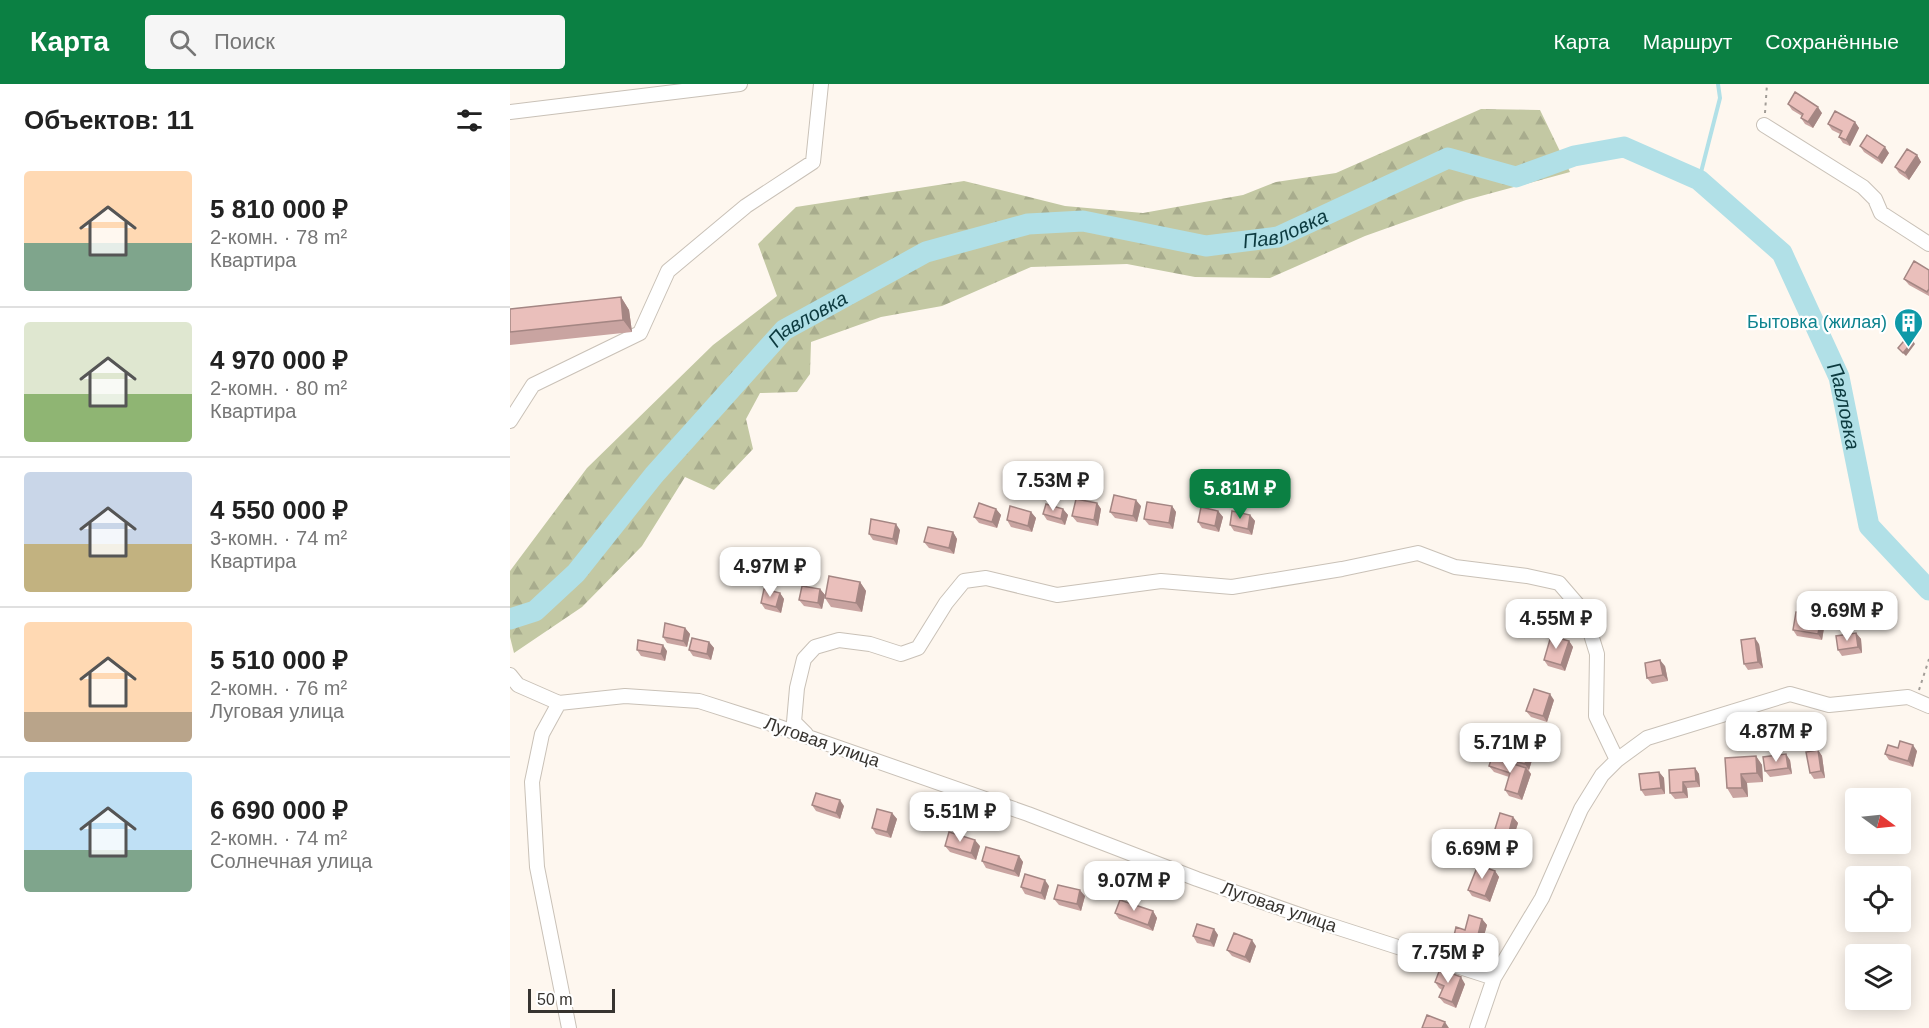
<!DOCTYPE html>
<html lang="ru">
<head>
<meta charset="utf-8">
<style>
  :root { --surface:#fff; --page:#f6f6f6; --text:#222; --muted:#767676; --line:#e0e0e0; --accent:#0b8043 }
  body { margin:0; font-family:Helvetica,sans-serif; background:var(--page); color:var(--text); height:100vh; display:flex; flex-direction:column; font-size:22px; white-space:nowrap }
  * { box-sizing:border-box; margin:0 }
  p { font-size:20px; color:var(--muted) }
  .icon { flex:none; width:33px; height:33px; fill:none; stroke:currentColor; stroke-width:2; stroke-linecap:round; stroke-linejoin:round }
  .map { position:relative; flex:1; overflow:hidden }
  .sheet { display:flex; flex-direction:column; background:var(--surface); width:510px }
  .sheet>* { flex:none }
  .needle { width:39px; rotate:105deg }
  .buttons { position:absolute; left:1335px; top:704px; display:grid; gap:12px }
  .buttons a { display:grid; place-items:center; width:66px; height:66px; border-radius:6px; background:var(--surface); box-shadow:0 3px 15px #0003; font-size:30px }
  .scale { position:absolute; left:18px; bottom:15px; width:87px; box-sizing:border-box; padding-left:6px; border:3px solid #373430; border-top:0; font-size:16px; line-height:21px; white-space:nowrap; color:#373430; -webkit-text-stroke:4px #fff; paint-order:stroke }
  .price { position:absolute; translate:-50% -51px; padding:0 14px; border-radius:12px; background:#fff; color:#222; font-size:20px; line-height:39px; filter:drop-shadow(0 2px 3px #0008) }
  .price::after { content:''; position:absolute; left:50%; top:36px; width:18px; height:14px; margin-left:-9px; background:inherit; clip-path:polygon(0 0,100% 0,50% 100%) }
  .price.current { background:var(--accent); color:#fff }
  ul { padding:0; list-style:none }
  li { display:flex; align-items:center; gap:18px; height:150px; padding:0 24px }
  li+li { border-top:2px solid var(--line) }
  li span { display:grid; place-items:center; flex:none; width:168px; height:120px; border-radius:6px; color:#555 }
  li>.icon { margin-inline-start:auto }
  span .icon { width:72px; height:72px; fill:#fffc; stroke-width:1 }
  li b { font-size:26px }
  h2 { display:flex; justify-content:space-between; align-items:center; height:72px; padding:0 24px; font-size:26px }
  header { display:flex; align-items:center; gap:36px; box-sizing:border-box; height:84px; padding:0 30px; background:var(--accent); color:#fff }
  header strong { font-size:28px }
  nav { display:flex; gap:33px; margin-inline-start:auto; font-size:21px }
  .search { width:420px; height:54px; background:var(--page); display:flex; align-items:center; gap:15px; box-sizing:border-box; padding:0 21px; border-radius:6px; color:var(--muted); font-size:22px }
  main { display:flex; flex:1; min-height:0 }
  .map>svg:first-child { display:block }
  .forest { fill:url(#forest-firs) }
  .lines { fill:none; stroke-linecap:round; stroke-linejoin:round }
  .stream { stroke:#b1e0e7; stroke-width:4 }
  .river { stroke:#b1e0e7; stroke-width:21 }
  .minor-casing { stroke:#c9c1b7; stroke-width:16 }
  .path { stroke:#a29d97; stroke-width:2; stroke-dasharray:3 4.5; stroke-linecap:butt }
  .minor { stroke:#fff; stroke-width:14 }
  .wall { fill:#c9a4a1 }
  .shaded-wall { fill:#a48683 }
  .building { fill:#eabfbb; stroke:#a48683; stroke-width:1.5 }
  .labels { text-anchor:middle; stroke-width:4.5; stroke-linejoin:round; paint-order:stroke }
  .culture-label { font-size:18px; fill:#0d838f; stroke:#fff; text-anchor:end }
  .street-label { font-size:18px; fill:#373430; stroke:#fff }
  .water-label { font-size:20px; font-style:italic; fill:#0c3a3f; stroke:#fff }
</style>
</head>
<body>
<header>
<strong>Карта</strong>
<div class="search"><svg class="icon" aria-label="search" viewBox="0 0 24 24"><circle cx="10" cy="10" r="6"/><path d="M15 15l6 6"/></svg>Поиск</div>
<nav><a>Карта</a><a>Маршрут</a><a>Сохранённые</a></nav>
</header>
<main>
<section class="sheet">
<h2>Объектов: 11<svg class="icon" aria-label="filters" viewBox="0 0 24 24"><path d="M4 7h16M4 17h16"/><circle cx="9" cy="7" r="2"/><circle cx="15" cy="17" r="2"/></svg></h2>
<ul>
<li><span style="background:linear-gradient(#ffd9b3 60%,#7fa58c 0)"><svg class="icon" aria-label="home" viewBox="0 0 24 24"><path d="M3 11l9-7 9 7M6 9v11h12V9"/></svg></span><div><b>5 810 000 ₽</b><p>2-комн. · 78 m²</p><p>Квартира</p></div></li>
<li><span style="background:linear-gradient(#dfe7d0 60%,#8fb573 0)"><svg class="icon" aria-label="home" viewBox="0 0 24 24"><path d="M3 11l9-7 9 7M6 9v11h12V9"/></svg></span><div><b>4 970 000 ₽</b><p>2-комн. · 80 m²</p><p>Квартира</p></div></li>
<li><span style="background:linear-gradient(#c9d6e8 60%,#c2b280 0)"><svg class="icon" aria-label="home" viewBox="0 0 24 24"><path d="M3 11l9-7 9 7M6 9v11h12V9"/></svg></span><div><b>4 550 000 ₽</b><p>3-комн. · 74 m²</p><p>Квартира</p></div></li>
<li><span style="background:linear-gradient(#ffd9b3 75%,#b9a48a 0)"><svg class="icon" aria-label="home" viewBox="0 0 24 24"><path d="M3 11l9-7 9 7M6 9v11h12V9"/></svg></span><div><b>5 510 000 ₽</b><p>2-комн. · 76 m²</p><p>Луговая улица</p></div></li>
<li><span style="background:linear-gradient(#bfe0f5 65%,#7fa58c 0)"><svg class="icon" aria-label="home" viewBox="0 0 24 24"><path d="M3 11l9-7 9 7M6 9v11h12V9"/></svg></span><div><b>6 690 000 ₽</b><p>2-комн. · 74 m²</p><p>Солнечная улица</p></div></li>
</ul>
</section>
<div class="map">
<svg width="1419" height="944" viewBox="0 0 1419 944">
  <defs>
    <pattern id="forest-firs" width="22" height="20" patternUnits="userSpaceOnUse" patternTransform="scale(1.5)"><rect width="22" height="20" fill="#c3c8a3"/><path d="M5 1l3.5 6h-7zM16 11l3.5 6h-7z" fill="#a8ac8d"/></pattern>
  </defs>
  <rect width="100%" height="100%" fill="#fef7ef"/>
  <path class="forest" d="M971 25 1030 26 1060 88 956 116 855 152 760 194 685 193 617 180 521 183 432 222 371 233 301 258 300 290 287 308 250 309 236 335 243 365 204 406 175 393 132 462 72 523 4 569 0 553V487L77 384 203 261 267 212 248 160 286 123 454 97 555 122 633 129 733 111 766 98 826 89Z"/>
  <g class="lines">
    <path class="stream" d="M1189 96 1210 14 1208 0"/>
    <path class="river" id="s1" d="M0 535 25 527 66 489 144 391 274 246 416 168 518 140 573 137 696 162 768 153 938 74 1006 93 1064 72 1114 63 1189 96 1272 169 1329 293 1359 442 1419 506"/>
    <defs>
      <path id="minor" d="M0 28 230 0
        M1254 41 1353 103 1365 115 1371 129 1419 160
        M0 337 23 301 130 249 158 187 236 122 303 78 311 0
        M0 591 8 601 49 619
        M296 650 284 638 287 604 294 575 305 563 329 556 360 560 391 570 408 564 436 519 454 497 476 494 547 511 651 497 722 503 832 485 908 469 945 483 1017 492 1049 499 1074 528 1087 570 1086 632 1107 676
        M59 944 27 783 22 698 32 650 49 619 115 612 189 617 261 640 518 730 687 795 804 836 984 894
        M967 944 984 894 1032 814 1071 725 1092 691 1107 676 1137 654 1280 610 1319 621 1398 613 1419 622"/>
    </defs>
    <use href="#minor" class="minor-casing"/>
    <path class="path" d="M1255 29 1257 0
      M1409 606 1419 575"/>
    <use href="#minor" class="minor"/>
  </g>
  <path class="wall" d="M1278 20 1312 29 1303 44 1295 40 1291 34 1292 32 1282 26Z
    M1345 38 1349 44 1340 62 1333 59 1329 53 1330 50 1322 46 1318 40Z
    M1350 62 1379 69 1372 80 1354 68Z
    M1407 71 1411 78 1399 96 1389 89 1385 83Z
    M1419 186V212L1399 201 1394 195Z
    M111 213 119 226 122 248 0 261V225Z
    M587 419 591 425 588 442 567 438 562 432Z
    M631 422 627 438 605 434 600 428Z
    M662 422 666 428 663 445 639 441 634 435Z
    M486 425 491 431 487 444 469 439 464 433Z
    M553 425 558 431 555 441 537 436 533 430Z
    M708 427 713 433 709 448 692 444 688 438Z
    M521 428 526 434 522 448 501 443 497 436Z
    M740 431 745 437 742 451 724 447 720 441Z
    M390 446 387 461 363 456 359 450Z
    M443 448 447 455 444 470 419 464 414 458Z
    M350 498 356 507 352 528 321 523 315 514Z
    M310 505 315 511 312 525 294 522 289 516Z
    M270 509 274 515 271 529 255 525 251 519Z
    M1311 532 1315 538 1312 556 1287 552 1283 546Z
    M175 544 180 550 177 563 157 559 153 553Z
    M1346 549 1351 555 1352 569 1332 572 1328 566Z
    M1059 557 1063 563 1055 587 1038 582 1034 576Z
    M199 558 204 564 201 576 183 572 179 566Z
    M1249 560 1253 584 1238 586 1234 580Z
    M127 566 157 567 155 577 131 572Z
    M1155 582 1158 597 1142 600 1137 594Z
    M1044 616 1037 638 1021 633 1016 627Z
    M1022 657 1026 663 1019 686 1018 685 1021 690 1012 716 999 712 995 706 999 693 984 688 979 682 1004 680 1001 676Z
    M1388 664 1407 667 1403 683 1379 676 1375 670Z
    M1308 666 1312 672 1315 694 1304 695 1300 689Z
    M1246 672 1252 681 1253 698 1237 699 1238 713 1223 714 1217 704Z
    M1280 676 1282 690 1260 693 1255 687Z
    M1185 684 1189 690 1190 703 1177 704 1178 714 1165 715 1160 709Z
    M1149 688 1154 694 1155 710 1135 712 1131 706Z
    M302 721 334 722 330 735 306 727Z
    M382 729 387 735 381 754 366 750 362 744Z
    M1003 733 1008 739 999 768 986 764 981 758Z
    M435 762H470L466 776 440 768Z
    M509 772 513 778 509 793 476 784 472 777Z
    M985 787 989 793 980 818 962 812 958 806Z
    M539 802 535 816 515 810 511 803Z
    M575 812 571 827 549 821 544 815Z
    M643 827 647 834 643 847 609 835 605 829Z
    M972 835 977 841 969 869 947 863 943 856 955 846Z
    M704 845 708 851 704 863 687 859 683 852Z
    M746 862 740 879 722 872 717 866Z
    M925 898 955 900 946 924 934 919 929 913 932 906 929 904Z"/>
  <path class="shaded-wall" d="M1308 23 1312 29 1303 44 1298 38Z
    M1345 38 1349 44 1340 62 1336 56Z
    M1375 63 1379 69 1372 80 1368 74Z
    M1407 71 1411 78 1399 96 1395 89Z
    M111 213 119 226 122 248 113 236Z
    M1403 257 1405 260 1396 272 1393 269Z
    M626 416 631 422 627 438 623 432Z
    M587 419 591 425 588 442 584 436Z
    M662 422 666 428 663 445 659 439Z
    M486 425 491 431 487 444 482 438Z
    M553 425 558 431 555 441 551 435Z
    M708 427 713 433 709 448 705 442Z
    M521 428 526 434 522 448 518 442Z
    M740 431 745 437 742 451 738 445Z
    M386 440 390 446 387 461 383 455Z
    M443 448 447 455 444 470 439 464Z
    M350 498 356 507 352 528 346 519Z
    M310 505 315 511 312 525 308 519Z
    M270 509 274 515 271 529 266 523Z
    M1311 532 1315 538 1312 556 1308 550Z
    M175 544 180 550 177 563 173 557Z
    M1346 549 1351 555 1352 569 1348 563Z
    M1245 554 1249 560 1253 584 1248 578Z
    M1059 557 1063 563 1055 587 1051 581Z
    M199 558 204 564 201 576 197 570Z
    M153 561 157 567 155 577 151 570Z
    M1150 576 1155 582 1158 597 1153 591Z
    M1040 610 1044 616 1037 638 1033 632Z
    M1022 657 1026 663 1019 686 1015 680Z
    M1403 661 1407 667 1403 683 1398 677Z
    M1308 666 1312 672 1315 694 1311 687Z
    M1276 670 1280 676 1282 690 1278 684Z
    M1246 672 1252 681 1253 698 1247 689Z
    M1016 684 1021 690 1012 716 1008 710Z
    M1185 684 1189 690 1190 703 1186 697Z
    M1149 688 1154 694 1155 710 1151 704Z
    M1231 690 1237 699 1238 713 1232 704Z
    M1173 698 1177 704 1178 714 1173 708Z
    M330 716 334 722 330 735 326 729Z
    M382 729 387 735 381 754 377 748Z
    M1003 733 1008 739 999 768 995 762Z
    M465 756 470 762 466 776 461 769Z
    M509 772 513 778 509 793 504 787Z
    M985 787 989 793 980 818 975 812Z
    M535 796 539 802 535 816 531 809Z
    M570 806 575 812 571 827 567 820Z
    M643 827 647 834 643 847 638 841Z
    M972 835 977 841 969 869 965 863Z
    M704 845 708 851 704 863 700 857Z
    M742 856 746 862 740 879 735 873Z
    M951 893 955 900 946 924 942 918Z
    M935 938 939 944H932Z"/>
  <path class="building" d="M1285 8 1308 23 1298 38 1291 34 1293 30 1278 20Z
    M1325 27 1345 38 1336 56 1329 53 1332 47 1318 40Z
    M1357 51 1375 63 1368 74 1350 62Z
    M1397 65 1407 71 1395 89 1385 83Z
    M1404 177 1419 186V205L1417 208 1394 195Z
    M111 213 113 236 0 248V225Z
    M1398 252 1403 257 1393 269 1388 264Z
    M604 411 626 416 623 432 600 428Z
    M566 415 587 419 584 436 562 432Z
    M637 418 662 422 659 439 634 435Z
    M469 419 486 425 482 438 464 433Z
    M536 420 553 425 551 435 533 430Z
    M500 422 521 428 518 442 497 436Z
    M691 423 708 427 705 442 688 438Z
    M722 427 740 431 738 445 720 441Z
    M361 435 386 440 383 455 359 450Z
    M418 443 443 448 439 464 414 458Z
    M319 492 350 498 346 519 315 514Z
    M292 502 310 505 308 519 289 516Z
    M254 505 270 509 266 523 251 519Z
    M1286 528 1311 532 1308 550 1283 546Z
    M155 539 175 544 173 557 153 553Z
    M1346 549 1348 563 1328 566 1326 552Z
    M1041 552 1059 557 1051 581 1034 576Z
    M182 554 199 558 197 570 179 566Z
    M1245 554 1248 578 1234 580 1231 556Z
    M128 556 153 561 151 570 127 566Z
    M1150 576 1153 591 1137 594 1135 579Z
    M1024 605 1040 610 1033 632 1016 627Z
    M1008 653 1022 657 1015 680 1001 676Z
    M1390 657 1403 661 1398 677 1375 670 1378 661 1388 664Z
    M1308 666 1311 687 1300 689 1296 668Z
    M1276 670 1278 684 1255 687 1253 673Z
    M1246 672 1247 689 1231 690 1232 704H1217L1215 674Z
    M982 673 1016 684 1008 710 995 706 1000 689 979 682Z
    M1185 684 1186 697 1173 698V708L1160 709 1159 686Z
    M1149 688 1151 704 1131 706 1129 690Z
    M306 709 330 716 326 729 302 721Z
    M367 725 382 729 377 748 362 744Z
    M990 729 1003 733 995 762 981 758Z
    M439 748 465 756 461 769 435 762Z
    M476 763 509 772 504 787 472 777Z
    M968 781 985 787 975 812 958 806Z
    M515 790 535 796 531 809 511 803Z
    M548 801 570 806 567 820 544 815Z
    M610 816 643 827 638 841 605 829Z
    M959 831 972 835 965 863 943 856 946 843 955 846Z
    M687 840 704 845 700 857 683 852Z
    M724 849 742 856 735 873 717 866Z
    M930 885 951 893 942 918 929 913 934 902 925 898Z
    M917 931 935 938 932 944H912Z"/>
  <defs>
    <symbol id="building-pin" viewBox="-11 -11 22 30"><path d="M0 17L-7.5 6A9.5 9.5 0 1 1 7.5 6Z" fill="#0f9aa8" stroke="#fff"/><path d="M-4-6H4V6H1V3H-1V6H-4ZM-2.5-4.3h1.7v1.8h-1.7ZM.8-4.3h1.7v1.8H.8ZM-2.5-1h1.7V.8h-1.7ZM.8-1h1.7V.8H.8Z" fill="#fff"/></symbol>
  </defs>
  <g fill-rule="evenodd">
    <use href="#building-pin" x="1382" y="222" width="33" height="45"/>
  </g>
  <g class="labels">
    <g class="culture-label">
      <text x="1377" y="244">Бытовка (жилая)</text>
    </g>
    <g class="street-label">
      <text transform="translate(312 658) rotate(19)" y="6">Луговая улица</text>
      <text transform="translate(769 823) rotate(19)" y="6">Луговая улица</text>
    </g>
    <g class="water-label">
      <text dy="7" stroke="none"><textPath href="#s1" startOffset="932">Павловка</textPath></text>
      <text dy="7" stroke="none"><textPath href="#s1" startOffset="428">Павловка</textPath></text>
      <text dy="7" stroke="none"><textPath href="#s1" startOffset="1652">Павловка</textPath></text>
    </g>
  </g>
</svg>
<div class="buttons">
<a><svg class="needle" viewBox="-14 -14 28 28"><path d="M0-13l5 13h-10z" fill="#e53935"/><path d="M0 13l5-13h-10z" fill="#767676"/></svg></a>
<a><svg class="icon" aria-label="locate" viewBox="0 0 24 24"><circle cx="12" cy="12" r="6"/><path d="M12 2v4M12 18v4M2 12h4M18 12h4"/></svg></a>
<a><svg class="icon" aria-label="layers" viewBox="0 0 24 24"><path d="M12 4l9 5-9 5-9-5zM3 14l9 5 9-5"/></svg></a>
</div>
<div class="scale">50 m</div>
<b class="price" style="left:543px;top:428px">7.53M ₽</b>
<b class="price current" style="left:730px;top:436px">5.81M ₽</b>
<b class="price" style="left:260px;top:514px">4.97M ₽</b>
<b class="price" style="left:1337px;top:558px">9.69M ₽</b>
<b class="price" style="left:1046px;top:566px">4.55M ₽</b>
<b class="price" style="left:1266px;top:679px">4.87M ₽</b>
<b class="price" style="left:1000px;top:690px">5.71M ₽</b>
<b class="price" style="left:450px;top:759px">5.51M ₽</b>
<b class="price" style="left:972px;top:796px">6.69M ₽</b>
<b class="price" style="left:624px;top:828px">9.07M ₽</b>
<b class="price" style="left:938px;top:900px">7.75M ₽</b>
</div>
</main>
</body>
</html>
